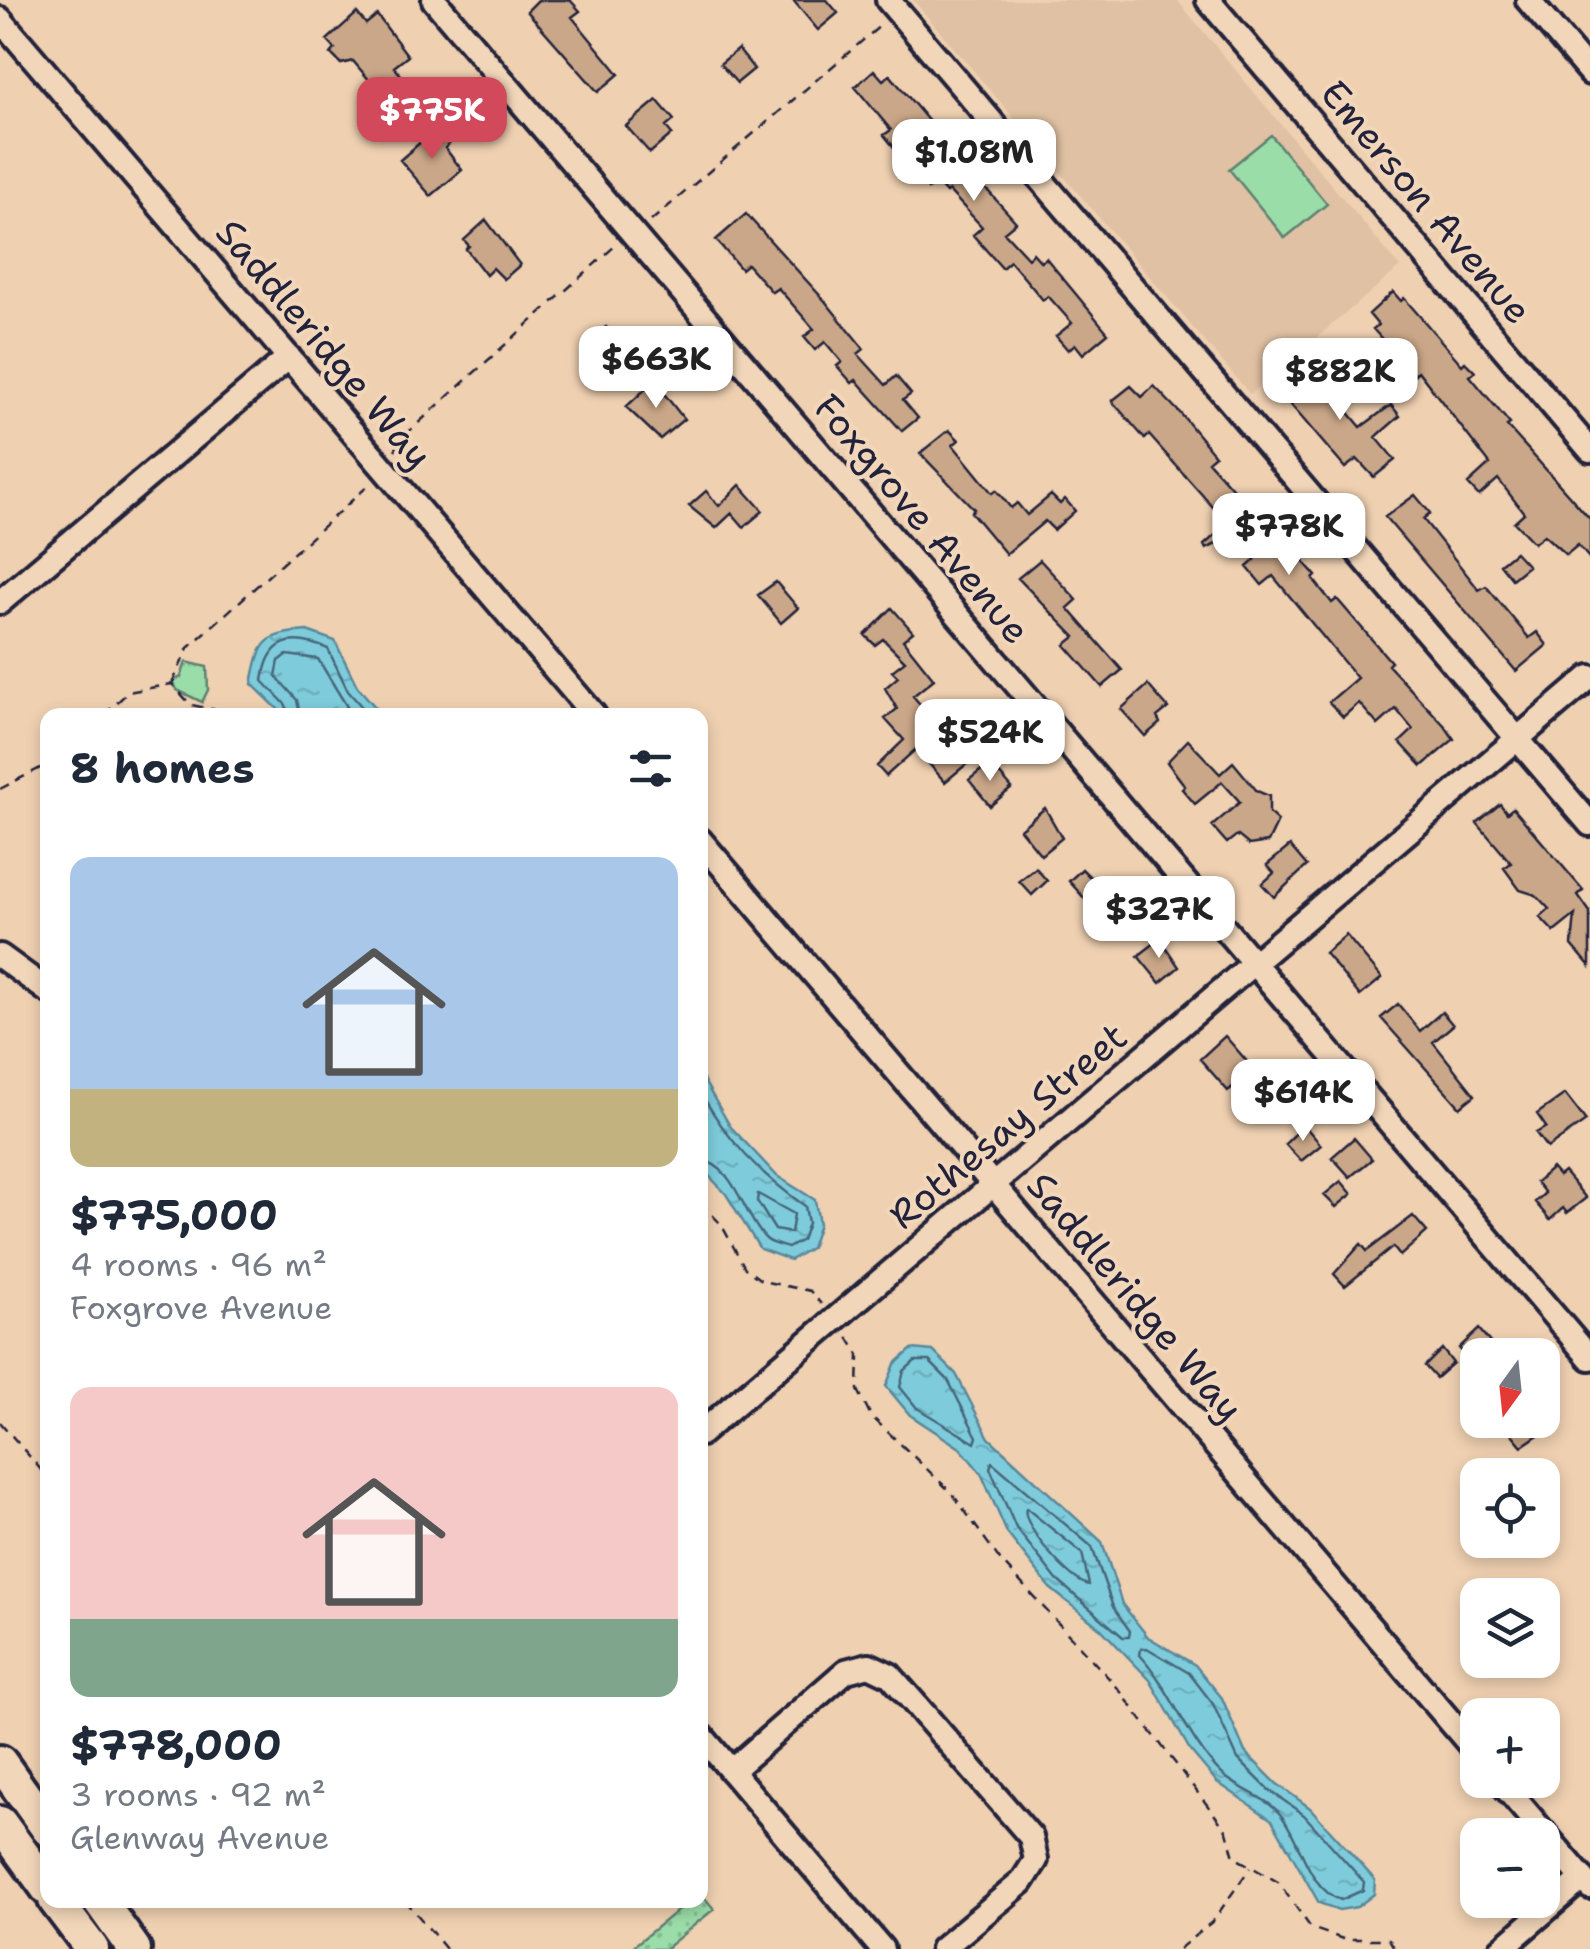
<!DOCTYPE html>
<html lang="en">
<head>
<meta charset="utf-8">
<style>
  :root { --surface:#fff; --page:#f6f6f7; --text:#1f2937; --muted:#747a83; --accent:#d1495b }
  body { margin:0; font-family:"Shantell Sans",sans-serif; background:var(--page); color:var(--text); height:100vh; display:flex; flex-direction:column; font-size:38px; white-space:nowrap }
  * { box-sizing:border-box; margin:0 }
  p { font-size:32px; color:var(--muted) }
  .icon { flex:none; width:55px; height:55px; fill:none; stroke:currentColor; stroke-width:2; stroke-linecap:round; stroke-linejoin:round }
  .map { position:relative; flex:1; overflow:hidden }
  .drawer { position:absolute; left:40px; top:708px; width:668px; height:1200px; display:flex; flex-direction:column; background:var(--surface); border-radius:20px; box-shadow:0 5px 15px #0003 }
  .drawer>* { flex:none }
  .needle { width:65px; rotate:195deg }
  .tools { position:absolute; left:1460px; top:1338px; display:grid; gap:20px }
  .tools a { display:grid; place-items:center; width:100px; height:100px; border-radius:20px; background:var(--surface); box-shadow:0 5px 15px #0003; font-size:50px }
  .price { position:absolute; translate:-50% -85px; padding:0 22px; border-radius:20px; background:#fff; color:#222; font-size:32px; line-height:65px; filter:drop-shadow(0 2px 5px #0008) }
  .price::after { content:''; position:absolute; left:50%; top:60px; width:30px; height:22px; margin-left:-15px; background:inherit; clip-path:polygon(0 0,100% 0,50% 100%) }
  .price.selected { background:var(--accent); color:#fff }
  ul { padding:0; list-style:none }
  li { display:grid; align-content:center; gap:20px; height:530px; padding:0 30px }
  li span { display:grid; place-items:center; height:310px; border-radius:20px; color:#555 }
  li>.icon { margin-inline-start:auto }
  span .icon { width:180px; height:180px; fill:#fffc; stroke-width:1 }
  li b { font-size:42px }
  h2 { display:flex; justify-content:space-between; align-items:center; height:120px; padding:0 30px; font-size:42px }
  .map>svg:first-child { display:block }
  .built { fill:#e0c1a3 }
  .grass { fill:url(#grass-dots); stroke:#5e8072; stroke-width:2.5 }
  .park { fill:url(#park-tufts); stroke:#5e8072; stroke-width:2.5 }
  .garden { fill:#9bdda8; stroke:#5e8072; stroke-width:2.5 }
  .water { fill:url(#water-ripples); stroke:#59889b; stroke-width:2.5 }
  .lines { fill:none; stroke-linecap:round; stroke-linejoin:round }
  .shore { stroke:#47667b; stroke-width:2.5 }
  .building { fill:#caa788; stroke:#22223b; stroke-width:2.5 }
  .minor-casing { stroke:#22223b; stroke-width:30 }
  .highway-casing { stroke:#22223b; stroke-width:40 }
  .path { stroke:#22223b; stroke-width:2.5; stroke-dasharray:10 8; stroke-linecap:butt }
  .minor { stroke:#f2d6b9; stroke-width:22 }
  .highway { stroke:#f2d6b9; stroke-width:32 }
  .labels { text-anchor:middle; stroke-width:8; stroke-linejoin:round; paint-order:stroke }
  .street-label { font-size:38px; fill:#22223b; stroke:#f2d6b9 }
</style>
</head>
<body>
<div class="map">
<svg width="1590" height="1949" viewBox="0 0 1590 1949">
  <defs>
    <pattern id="grass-dots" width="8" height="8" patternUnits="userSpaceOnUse" patternTransform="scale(2.5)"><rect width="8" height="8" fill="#9bdda8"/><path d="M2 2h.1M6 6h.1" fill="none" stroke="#85bd92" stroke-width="1.8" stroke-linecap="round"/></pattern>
    <pattern id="park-tufts" width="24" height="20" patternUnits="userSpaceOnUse" patternTransform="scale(2.5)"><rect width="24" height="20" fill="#9bdda8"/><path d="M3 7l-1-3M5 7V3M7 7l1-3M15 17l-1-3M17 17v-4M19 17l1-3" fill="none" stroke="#85bd92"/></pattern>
    <pattern id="water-ripples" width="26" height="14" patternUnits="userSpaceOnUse" patternTransform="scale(2.5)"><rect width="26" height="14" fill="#7eccdb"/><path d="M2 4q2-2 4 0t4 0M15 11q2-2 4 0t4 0" fill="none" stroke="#6dafbd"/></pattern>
  </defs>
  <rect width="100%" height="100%" fill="#efd0b1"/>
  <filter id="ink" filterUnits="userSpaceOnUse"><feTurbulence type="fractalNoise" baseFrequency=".01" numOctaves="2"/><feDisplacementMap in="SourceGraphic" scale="20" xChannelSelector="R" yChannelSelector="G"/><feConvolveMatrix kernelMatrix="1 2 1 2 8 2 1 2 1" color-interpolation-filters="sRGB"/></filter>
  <g filter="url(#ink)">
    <path class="built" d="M913 0H1177L1400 267 1250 394Z"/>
    <path class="grass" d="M700 1892 714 1909 665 1949H630L690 1900H700Z"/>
    <path class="park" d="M186 662 207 667 208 690 202 702 177 690 173 681 181 677Z"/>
    <path class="garden" d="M1271 135 1327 204 1285 238 1229 169Z"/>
    <path class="water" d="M307 631 335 641 357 686 382 715H284L252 684C260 642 263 634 307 631Z
      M700 1074 730 1126 777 1176 815 1200 819 1224 811 1248 790 1260 760 1249 726 1194 700 1166Z
      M912 1349 933 1351 956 1374 989 1438 1102 1542 1122 1604 1148 1637 1195 1665 1222 1698 1245 1752 1276 1783 1310 1808 1375 1880 1374 1894 1357 1907 1339 1910 1319 1903 1272 1820 1217 1782 1190 1750 1150 1680 1100 1628 1050 1588 1007 1533 981 1473 960 1448 910 1415 886 1386 895 1364Z"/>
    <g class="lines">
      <path class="shore" d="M288 715 286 705 263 681C268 639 291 634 328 649L348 691 369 715
        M300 715 297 700 276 676 279 661 287 655 318 659 352 715
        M700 1091C727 1141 760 1174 805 1206L808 1223 802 1240 788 1248C782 1246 771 1244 766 1239 744 1218 735 1164 700 1160
        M758 1194 794 1214 791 1233 775 1230 757 1201Z
        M915 1361H929L948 1380 977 1437 975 1443 917 1408 900 1387 904 1371Z
        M992 1462 1092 1547 1113 1607 1130 1631 1129 1637H1123L1057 1580 1016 1528 990 1468Z
        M1026 1508 1082 1553 1089 1585C1071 1583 1020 1524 1026 1508Z
        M1147 1648 1189 1673 1213 1704 1238 1759 1269 1790 1304 1815 1364 1882 1363 1890 1341 1900C1308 1890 1301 1839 1280 1814 1266 1797 1240 1790 1223 1775 1187 1741 1173 1691 1140 1655L1141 1649Z"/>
    </g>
    <path class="building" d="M538 0H570L580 11 572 17 619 74 598 92 527 11Z
      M793 0H827L838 13 818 30Z
      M357 13 366 24 377 15 408 56 394 67 408 83 388 102 353 61 341 64 331 54 335 49 327 40Z
      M738 49 754 69 737 83 720 64Z
      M874 70 883 80 890 75 961 160 954 166 972 186 977 183 988 191 1016 222 1004 232 1028 258 1033 253 1041 262 1046 258 1108 333 1083 354 1075 344 1068 350 1056 336 1072 323 1048 296 1043 300 1010 261 1002 268 973 235 982 227 949 191 946 193 936 182 928 189 884 135 891 130 855 87Z
      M657 100 674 120 666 127 672 134 650 153 626 126Z
      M438 127 451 142 445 148 462 170 431 196 400 160Z
      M746 214 825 301 864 349 858 354 886 385 896 376 911 394 903 400 918 418 902 431 856 380 852 383 837 366 842 362 825 342 815 350 804 337 814 329 778 288 772 292 747 264 741 269 716 240Z
      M486 220 520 265 504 279 493 268 486 275 466 249 469 246 464 240Z
      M1393 292 1401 301 1404 298 1462 365 1465 362 1475 372 1470 376 1510 424 1507 426 1590 519V559L1578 545 1566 555 1544 535 1534 543 1514 522 1524 513 1498 479 1479 496 1468 484 1490 464 1418 371 1414 375 1373 329 1378 325 1369 314Z
      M606 327 634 358 614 375 587 343Z
      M1363 352 1375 367 1358 382 1345 368Z
      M1310 366 1361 427 1391 405 1400 416 1376 437 1395 460 1374 477 1357 459 1345 468 1279 391Z
      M654 381 684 419 660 439 626 407Z
      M1131 386 1142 397 1154 386 1181 414 1215 455 1208 461 1248 506 1245 508 1266 532 1272 526 1316 576 1313 579 1332 603 1337 599 1391 662 1388 665 1445 726 1454 739 1422 766 1400 742 1413 730 1396 709 1378 725 1359 703 1343 717 1329 702 1357 678 1273 576 1262 585 1247 567 1255 560 1233 536 1206 549 1204 545 1228 524 1149 435 1145 439 1112 401Z
      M949 430 959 440 953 445 992 493 996 490 1011 508 1017 503 1027 515 1051 495 1060 504 1065 499 1075 511 1054 530 1045 521 1006 554 971 512 974 509 920 453Z
      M740 485 763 511 744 527 732 513 716 528 689 506 706 491 719 506Z
      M1415 495 1430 513 1423 519 1479 590 1486 586 1529 638 1537 632 1547 645 1516 671 1385 517Z
      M1515 552 1528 566 1512 579 1500 564Z
      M1040 560 1077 600 1068 608 1122 670 1102 687 1065 645 1075 637 1018 578Z
      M776 582 798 608 781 623 758 595Z
      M892 608 913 632 903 640 934 679 913 696 969 762 945 782 916 749 886 776 877 766 904 740 885 719 897 709 885 688 898 677 892 671 905 661 883 639 875 645 865 635Z
      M1148 685 1168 708 1157 717 1160 723 1145 736 1121 709Z
      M1188 740 1220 774 1233 762 1257 791 1269 796V813L1278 821 1268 842 1249 845 1237 835 1227 843 1212 826 1240 802 1222 782 1195 804 1182 789 1185 786 1167 762Z
      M990 763 1012 788 990 806 969 780Z
      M1500 804 1507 813 1513 808 1583 890 1578 895 1590 912V966L1572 945 1575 915 1554 932 1540 917 1549 909 1536 895 1520 890 1504 868 1511 863 1477 823Z
      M1045 808 1062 838 1041 855 1020 829Z
      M1290 846 1307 866 1274 897 1262 884 1274 873 1267 865Z
      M1036 868 1047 881 1032 895 1019 881Z
      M1082 869 1100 887 1086 900 1069 881Z
      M1129 897 1145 915 1123 933 1106 915Z
      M1346 935 1382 978 1360 996 1325 953Z
      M1160 939 1179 967 1160 983 1138 956Z
      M1398 1004 1420 1031 1442 1012 1453 1025 1433 1042 1475 1095 1460 1107 1381 1018Z
      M1225 1036 1264 1081 1245 1097 1235 1085 1228 1091 1200 1059Z
      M1306 1093 1320 1110 1296 1130 1282 1113Z
      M1565 1094 1586 1121 1547 1148 1536 1133 1546 1127 1537 1114Z
      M1304 1125 1321 1145 1301 1161 1285 1144Z
      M1354 1138 1372 1159 1350 1177 1332 1157Z
      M1552 1168 1559 1176 1564 1172 1586 1198 1567 1213 1563 1208 1550 1220 1535 1202 1545 1193 1536 1182Z
      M1341 1181 1352 1194 1336 1207 1324 1195Z
      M1413 1216 1427 1232 1400 1256 1393 1247 1345 1286 1334 1274 1361 1244 1367 1251Z
      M1479 1329 1500 1355H1478V1370L1459 1348Z
      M1442 1349 1453 1363 1436 1378 1425 1366Z
      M1517 1420H1560L1522 1446 1507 1428Z"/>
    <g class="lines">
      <defs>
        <path id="minor" d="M434 0 1590 1358
          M888 0 1590 824
          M1208 0 1590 450
          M1528 0 1590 73
          M0 19 594 715
          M0 602 289 357
          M700 840 1478 1754
          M0 956 48 991
          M700 1434 1590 677
          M700 1734 882 1949
          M731 1771 846 1671 869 1665 890 1675 1031 1837 1036 1860 1022 1882 942 1949
          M1499 1780 1590 1887
          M1501 1949 1583 1878"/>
        <path id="highway" d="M0 1762 48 1829
          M0 1823 48 1889
          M55 1900 92 1949
          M99 1900 134 1949"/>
      </defs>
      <use href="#minor" class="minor-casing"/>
      <use href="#highway" class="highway-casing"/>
      <path class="path" d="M651 221 881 25
        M395 450 405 435 616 245
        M172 684 188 648 369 485
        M104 715 128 692 172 684 191 705 244 715
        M0 789 48 764
        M700 1202 721 1224 745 1268 762 1281 810 1291 821 1304
        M848 1337 859 1355 858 1390 871 1416 952 1493 1000 1560 1117 1687 1227 1831 1234 1857 1278 1882 1311 1928 1343 1939H1389L1395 1949
        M0 1422 48 1478
        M405 1900 446 1949
        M1179 1949 1213 1921 1250 1868"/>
      <use href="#minor" class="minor"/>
      <use href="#highway" class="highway"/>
    </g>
  </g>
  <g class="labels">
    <g class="street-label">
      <text transform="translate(1426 202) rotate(50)" y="13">Emerson Avenue</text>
      <text transform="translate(324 344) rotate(50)" y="13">Saddleridge Way</text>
      <text transform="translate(922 519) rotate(50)" y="13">Foxgrove Avenue</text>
      <text transform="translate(1008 1126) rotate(-40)" y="13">Rothesay Street</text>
      <text transform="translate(1135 1297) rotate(50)" y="13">Saddleridge Way</text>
    </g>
  </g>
</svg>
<div class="tools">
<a><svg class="needle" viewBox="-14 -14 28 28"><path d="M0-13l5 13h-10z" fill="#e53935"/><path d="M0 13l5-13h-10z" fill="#747a83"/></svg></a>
<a><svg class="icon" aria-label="locate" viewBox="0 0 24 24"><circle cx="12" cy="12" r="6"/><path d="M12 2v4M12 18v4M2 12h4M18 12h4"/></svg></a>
<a><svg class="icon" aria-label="layers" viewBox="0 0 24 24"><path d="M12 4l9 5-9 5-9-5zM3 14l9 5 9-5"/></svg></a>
<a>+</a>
<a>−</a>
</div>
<b class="price selected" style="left:432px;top:162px">$775K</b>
<b class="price" style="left:974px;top:204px">$1.08M</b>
<b class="price" style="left:656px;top:411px">$663K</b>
<b class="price" style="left:1340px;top:423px">$882K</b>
<b class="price" style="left:1289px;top:578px">$778K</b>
<b class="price" style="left:990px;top:784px">$524K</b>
<b class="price" style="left:1159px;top:961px">$327K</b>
<b class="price" style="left:1303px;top:1144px">$614K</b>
<section class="drawer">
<h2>8 homes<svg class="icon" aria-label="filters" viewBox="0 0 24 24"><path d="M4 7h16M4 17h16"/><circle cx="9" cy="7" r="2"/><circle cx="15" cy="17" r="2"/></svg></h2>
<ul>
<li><span style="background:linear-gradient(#a9c7e8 75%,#c2b280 0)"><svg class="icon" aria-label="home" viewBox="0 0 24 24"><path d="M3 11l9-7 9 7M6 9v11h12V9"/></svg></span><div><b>$775,000</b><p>4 rooms · 96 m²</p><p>Foxgrove Avenue</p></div></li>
<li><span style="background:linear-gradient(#f6c9c9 75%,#7fa58c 0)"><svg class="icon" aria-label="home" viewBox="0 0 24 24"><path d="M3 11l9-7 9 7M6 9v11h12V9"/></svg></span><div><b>$778,000</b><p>3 rooms · 92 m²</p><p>Glenway Avenue</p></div></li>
</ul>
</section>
</div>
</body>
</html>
